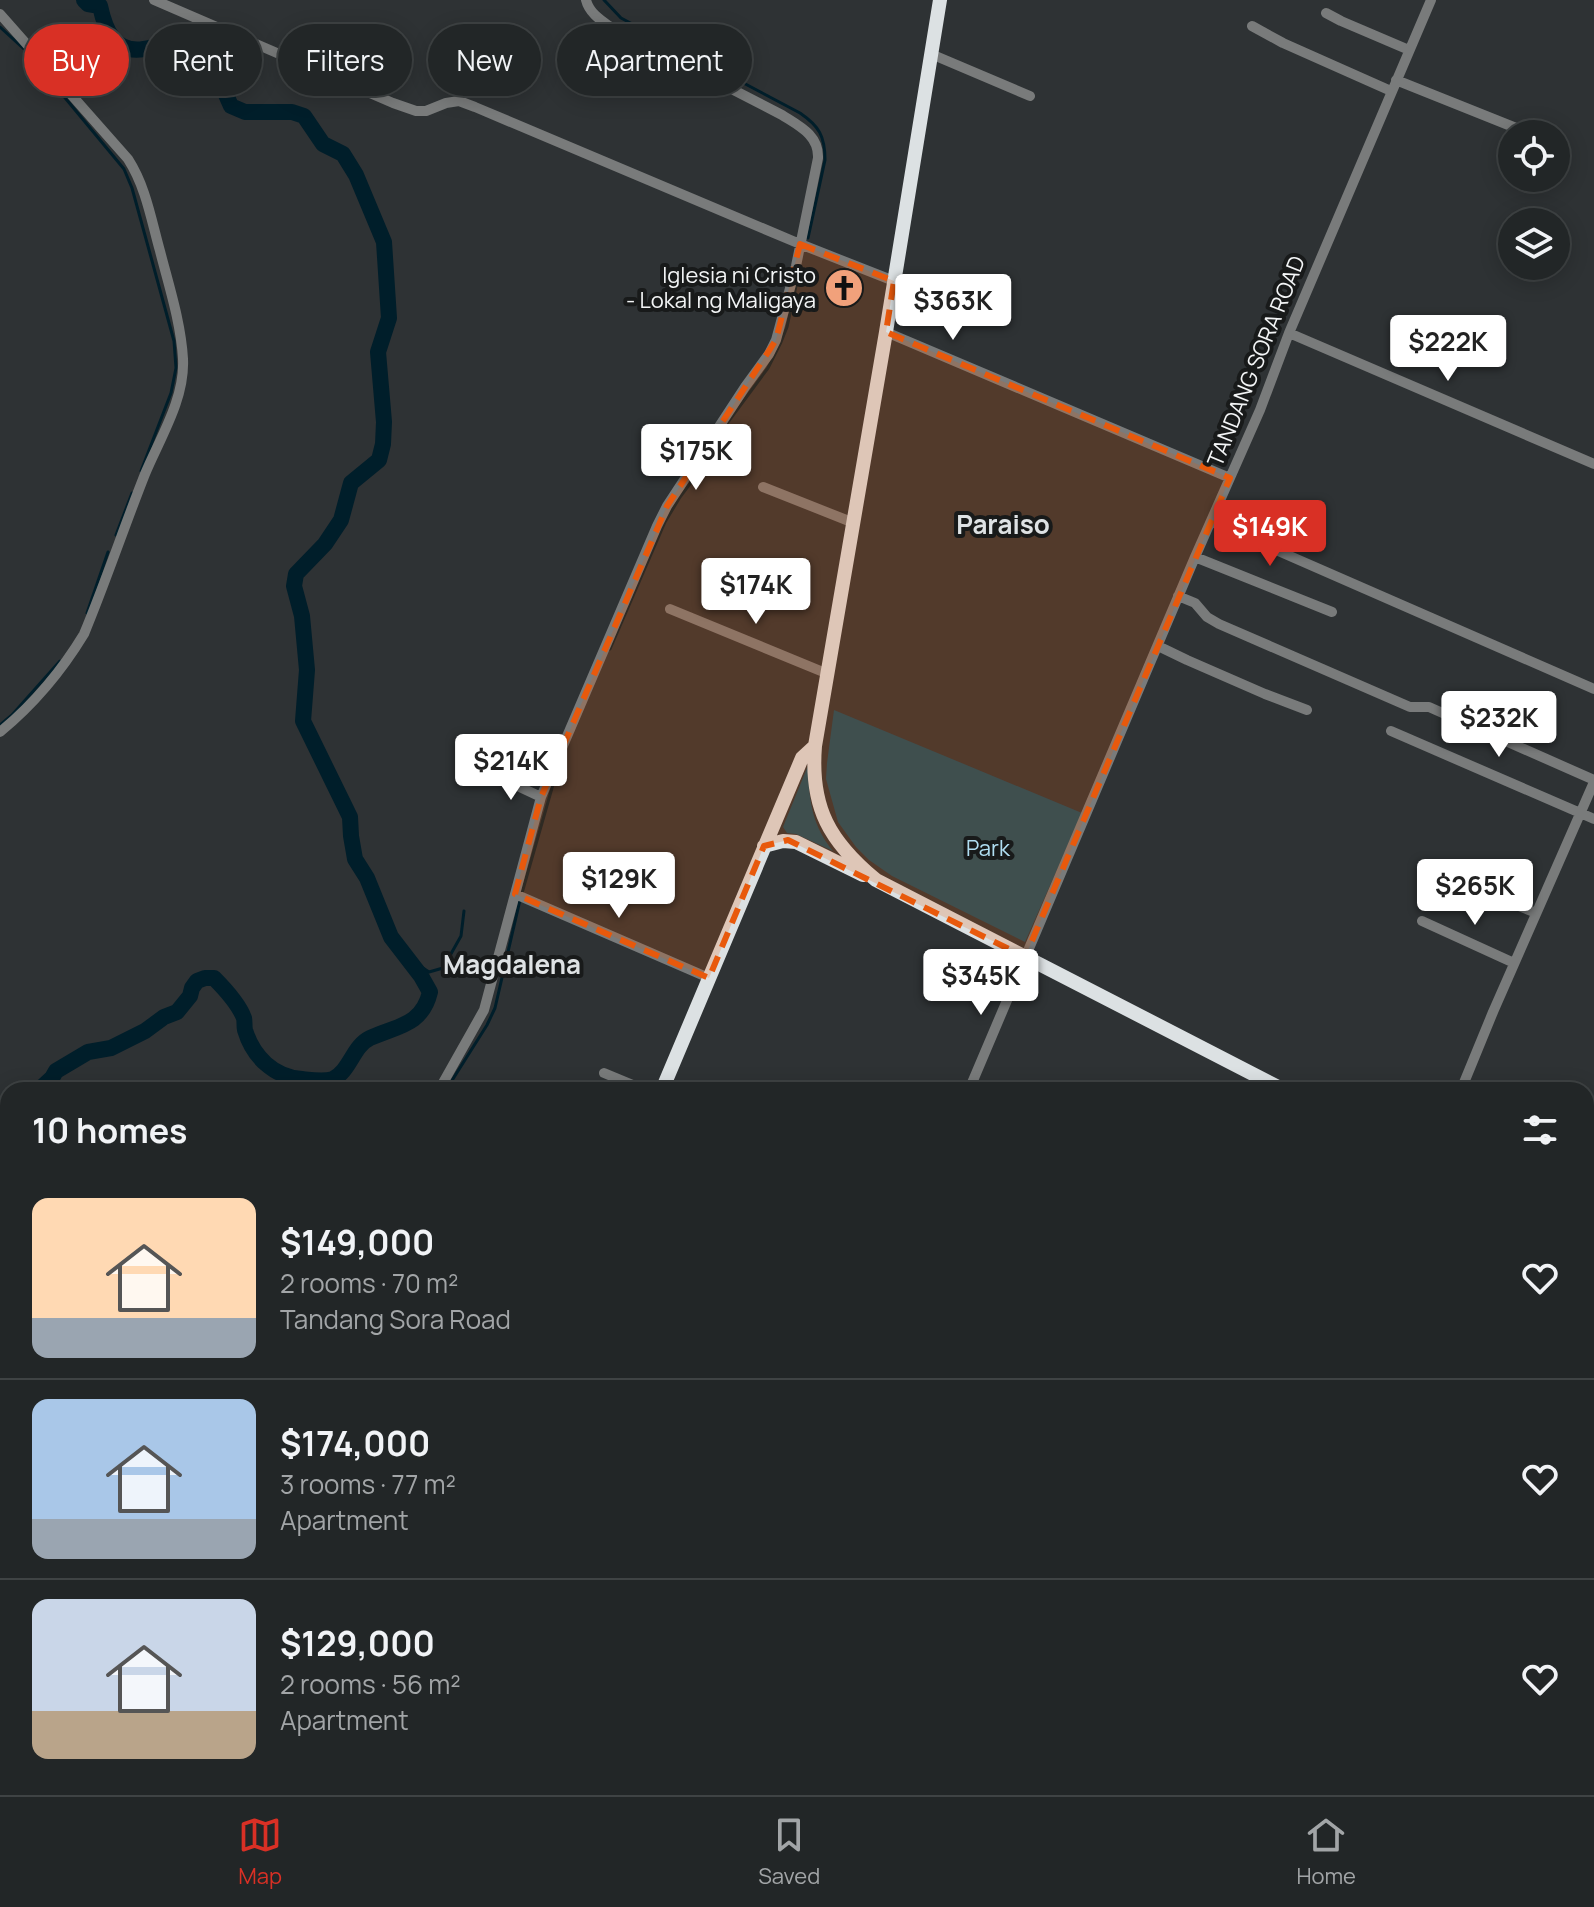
<!DOCTYPE html>
<html lang="en">
<head>
<meta charset="utf-8">
<style>
  :root { --surface:#222627; --page:#2e3233; --text:#f1f3f6; --muted:#a2a5a7; --line:#3f4344; --accent:#d93025 }
  body { margin:0; font-family:Manrope,sans-serif; background:var(--page); color:var(--text); height:100vh; display:flex; flex-direction:column; font-size:30px; white-space:nowrap }
  * { box-sizing:border-box; margin:0 }
  p { font-size:26px; color:var(--muted) }
  .icon { flex:none; width:44px; height:44px; fill:none; stroke:currentColor; stroke-width:2; stroke-linecap:round; stroke-linejoin:round }
  .map { position:relative; flex:1; overflow:hidden }
  .drawer { position:absolute; left:0px; top:1082px; width:1594px; height:714px; display:flex; flex-direction:column; background:var(--surface); border-radius:24px 24px 0 0; box-shadow:0 4px 20px #0003,0 0 0 2px var(--line) }
  .drawer>* { flex:none }
  .hud { position:absolute; left:24px; top:24px; width:800px; height:72px; display:flex; gap:16px }
  .buttons { position:absolute; left:1498px; top:120px; display:grid; gap:16px }
  .buttons a { display:grid; place-items:center; width:72px; height:72px; border-radius:50%; background:var(--surface); box-shadow:0 4px 20px #0003,0 0 0 2px var(--line); font-size:40px }
  .price { position:absolute; translate:-50% -68px; padding:0 18px; border-radius:8px; background:#fff; color:#222; font-size:26px; line-height:52px; filter:drop-shadow(0 2px 4px #0008) }
  .price::after { content:''; position:absolute; left:50%; top:48px; width:24px; height:18px; margin-left:-12px; background:inherit; clip-path:polygon(0 0,100% 0,50% 100%) }
  .price.current { background:var(--accent); color:#fff }
  ul { padding:0; list-style:none }
  li { display:flex; align-items:center; gap:24px; height:200px; padding:0 32px }
  li+li { border-top:2px solid var(--line) }
  li span { display:grid; place-items:center; flex:none; width:224px; height:160px; border-radius:16px; color:#555 }
  li>.icon { margin-inline-start:auto }
  span .icon { width:96px; height:96px; fill:#fffc; stroke-width:1 }
  li b { font-size:34px }
  h2 { display:flex; justify-content:space-between; align-items:center; height:96px; padding:0 32px; font-size:34px }
  .chip { padding:0 28px; border-radius:36px; background:var(--surface); box-shadow:0 4px 20px #0003,0 0 0 2px var(--line); font-size:28px; line-height:72px }
  .chip.current { background:var(--accent); color:#fff }
  .dock { display:flex; justify-content:space-around; align-items:center; height:112px; border-top:2px solid var(--line); background:var(--surface); font-size:22px; color:var(--muted) }
  .dock a { display:grid; justify-items:center; gap:4px }
  .dock .current { color:var(--accent) }
  .map>svg:first-child { display:block }
  .green { fill:#164d60 }
  .lines { fill:none; stroke-linecap:round; stroke-linejoin:round }
  .stream { stroke:#001e2a; stroke-width:3 }
  .river { stroke:#001e2a; stroke-width:16 }
  .minor { stroke:#797b7b; stroke-width:10 }
  .highway { stroke:#dce1e3; stroke-width:14 }
  .marked { fill:#e8590c; fill-opacity:0.2; stroke:#e8590c; stroke-width:6; stroke-dasharray:16 10; stroke-linejoin:round }
  .labels { text-anchor:middle; stroke-width:8; stroke-linejoin:round; paint-order:stroke }
  .poi-label { font-size:22px; fill:#f3f5f6; stroke:#181a1a; text-anchor:end }
  .street-label { font-size:22px; fill:#f3f5f6; stroke:#181a1a }
  .park-label { font-size:22px; fill:#b0def2; stroke:#181a1a }
  .quarter-label { font-size:26px; font-weight:bold; fill:#dee2e4; stroke:#181a1a }
</style>
</head>
<body>
<div class="map">
<svg width="1594" height="1795" viewBox="0 0 1594 1795">
  <rect width="100%" height="100%" fill="#2e3234"/>
  <path class="green" d="M834 710 1082 813 1025 942 892 876 869 860 856 847 838 822 826 779 827 763Z
    M809 763C808 797 811 824 833 851L796 834 787 833 783 827Z"/>
  <g class="lines">
    <path class="stream" d="M604 0 621 18 800 113C819 126 825 136 825 160L808 238
      M0 27 24 49
      M42 70 124 169 132 188 174 341 176 368 171 393 141 471
      M116 535 132 493
      M87 613 108 552
      M610 649 665 522 680 497 695 477 728 422 768 368 781 342 787 327 798 277
      M0 725 12 715 60 661
      M522 893 556 774
      M415 967 423 968 429 972 443 968 461 936 464 911
      M446 1090 487 1025 495 1008 520 900
      M0 1373 8 1368"/>
    <path class="river" d="M39 1090 52 1078 56 1071 88 1052 111 1048 145 1031 164 1017 177 1012 190 996 192 988 197 981 205 978H214C224 988 239 1005 244 1018 245 1022 244 1026 245 1030 253 1057 274 1077 302 1079 311 1080 324 1082 333 1079 350 1071 353 1046 370 1038 396 1026 422 1026 430 992L421 976 391 937 367 878 355 859 351 836 350 817 303 721 307 670 302 616 294 586 296 574 325 544 341 520 351 483 379 460 383 444 384 422 378 352 389 318 384 242 356 175 343 154 323 144 304 116 292 112H245L231 106 216 72 206 61 181 39C168 41 157 47 144 49 114 54 105 29 100 6L88 4 84 0
      M0 1111 8 1108"/>
    <path class="minor" d="M154 0 393 103 416 111H426L446 103 459 101 475 107 800 244 894 281
      M1326 13 1341 21 1409 50
      M0 14 128 159C146 187 151 219 160 251 169 286 181 323 183 359 185 399 160 438 145 474 124 527 106 581 84 634 61 672 34 704 0 732
      M1252 26 1283 43 1391 91
      M931 54 1030 96
      M1396 80 1531 134
      M886 332 1230 478
      M1289 333 1594 464
      M763 487 854 523
      M1212 522 1594 689
      M1195 557 1332 612
      M1178 596 1195 603 1207 617 1219 624 1410 707H1429L1594 780
      M670 609 828 674
      M1158 646 1187 660 1265 694 1307 710
      M1391 731 1594 819
      M496 776 541 797
      M515 894 709 978
      M1490 894 1536 913
      M1422 921 1514 963
      M604 1073 645 1090
      M439 1090 484 1010 541 797 657 526 667 506 745 387 769 354 776 340 796 266 818 158C819 135 799 126 782 115L609 26C599 19 589 12 586 0
      M969 1090 1195 557 1260 410 1289 333 1431 0
      M1461 1090 1493 1012 1594 782
      M0 1236 8 1240
      M1586 1268 1594 1269
      M0 1361 8 1355
      M1586 1506 1594 1505
      M0 1698 8 1682
      M1586 1709H1594
      M282 1788 298 1795
      M1065 1788V1795
      M1519 1788V1795
      M83 1795 86 1788
      M223 1795 226 1788
      M671 1795 674 1788
      M878 1795 879 1788
      M1176 1795 1179 1788
      M1358 1795V1788"/>
    <path class="highway" d="M940 0 886 332 815 746C810 808 830 842 876 880L1284 1090
      M764 846 783 841 796 842 863 875
      M662 1090 802 758 815 746
      M1586 1242 1594 1246
      M502 1788 578 1795
      M366 1795 369 1788"/>
  </g>
  <path class="marked" d="M800 244 894 281 886 332 1230 478 1025 957 788 840 764 846 709 978 515 894 541 797 667 506 776 340Z"/>
  <defs>
    <symbol id="church-disc" viewBox="-11 -11 22 22"><circle r="9.5" fill="#f1a17b" stroke="#181a1a"/><path d="M-1.2-6h2.4v3.5h3.3v2.4h-3.3V6h-2.4V-.1h-3.3v-2.4h3.3Z" fill="#111"/></symbol>
  </defs>
  <g fill-rule="evenodd">
    <use href="#church-disc" x="822" y="266" width="44" height="44"/>
  </g>
  <g class="labels">
    <g class="poi-label">
      <text x="816" y="283">Iglesia ni Cristo<tspan x="816" dy="25">- Lokal ng Maligaya</tspan></text>
    </g>
    <g class="street-label">
      <text transform="translate(1256 361) rotate(-68)" y="8">TANDANG SORA ROAD</text>
    </g>
    <g class="park-label">
      <text x="988" y="856">Park</text>
    </g>
    <g class="quarter-label">
      <text x="1003" y="534">Paraiso</text>
      <text x="512" y="974">Magdalena</text>
    </g>
  </g>
</svg>
<div class="buttons">
<a><svg class="icon" aria-label="locate" viewBox="0 0 24 24"><circle cx="12" cy="12" r="6"/><path d="M12 2v4M12 18v4M2 12h4M18 12h4"/></svg></a>
<a><svg class="icon" aria-label="layers" viewBox="0 0 24 24"><path d="M12 4l9 5-9 5-9-5zM3 14l9 5 9-5"/></svg></a>
</div>
<b class="price" style="left:953px;top:342px">$363K</b>
<b class="price" style="left:1448px;top:383px">$222K</b>
<b class="price" style="left:696px;top:492px">$175K</b>
<b class="price current" style="left:1270px;top:568px">$149K</b>
<b class="price" style="left:756px;top:626px">$174K</b>
<b class="price" style="left:1499px;top:759px">$232K</b>
<b class="price" style="left:511px;top:802px">$214K</b>
<b class="price" style="left:619px;top:920px">$129K</b>
<b class="price" style="left:1475px;top:927px">$265K</b>
<b class="price" style="left:981px;top:1017px">$345K</b>
<div class="hud">
<a class="chip current">Buy</a>
<a class="chip">Rent</a>
<a class="chip">Filters</a>
<a class="chip">New</a>
<a class="chip">Apartment</a>
</div>
<section class="drawer">
<h2>10 homes<svg class="icon" aria-label="filters" viewBox="0 0 24 24"><path d="M4 7h16M4 17h16"/><circle cx="9" cy="7" r="2"/><circle cx="15" cy="17" r="2"/></svg></h2>
<ul>
<li><span style="background:linear-gradient(#ffd9b3 75%,#9aa5b1 0)"><svg class="icon" aria-label="home" viewBox="0 0 24 24"><path d="M3 11l9-7 9 7M6 9v11h12V9"/></svg></span><div><b>$149,000</b><p>2 rooms · 70 m²</p><p>Tandang Sora Road</p></div><svg class="icon" aria-label="heart" viewBox="0 0 24 24"><path d="M12 20l-8-8c-3-5 5-10 8-4 3-6 11-1 8 4z"/></svg></li>
<li><span style="background:linear-gradient(#a9c7e8 75%,#9aa5b1 0)"><svg class="icon" aria-label="home" viewBox="0 0 24 24"><path d="M3 11l9-7 9 7M6 9v11h12V9"/></svg></span><div><b>$174,000</b><p>3 rooms · 77 m²</p><p>Apartment</p></div><svg class="icon" aria-label="heart" viewBox="0 0 24 24"><path d="M12 20l-8-8c-3-5 5-10 8-4 3-6 11-1 8 4z"/></svg></li>
<li><span style="background:linear-gradient(#c9d6e8 70%,#b9a48a 0)"><svg class="icon" aria-label="home" viewBox="0 0 24 24"><path d="M3 11l9-7 9 7M6 9v11h12V9"/></svg></span><div><b>$129,000</b><p>2 rooms · 56 m²</p><p>Apartment</p></div><svg class="icon" aria-label="heart" viewBox="0 0 24 24"><path d="M12 20l-8-8c-3-5 5-10 8-4 3-6 11-1 8 4z"/></svg></li>
</ul>
</section>
</div>
<nav class="dock">
<a class="current"><svg class="icon" aria-label="map" viewBox="0 0 24 24"><path d="M3 6l6-2 6 2 6-2v14l-6 2-6-2-6 2zM9 4v14M15 6v14"/></svg>Map</a>
<a><svg class="icon" aria-label="saved" viewBox="0 0 24 24"><path d="M7 4h10v16l-5-4-5 4z"/></svg>Saved</a>
<a><svg class="icon" aria-label="home" viewBox="0 0 24 24"><path d="M3 11l9-7 9 7M6 9v11h12V9"/></svg>Home</a>
</nav>
</body>
</html>
